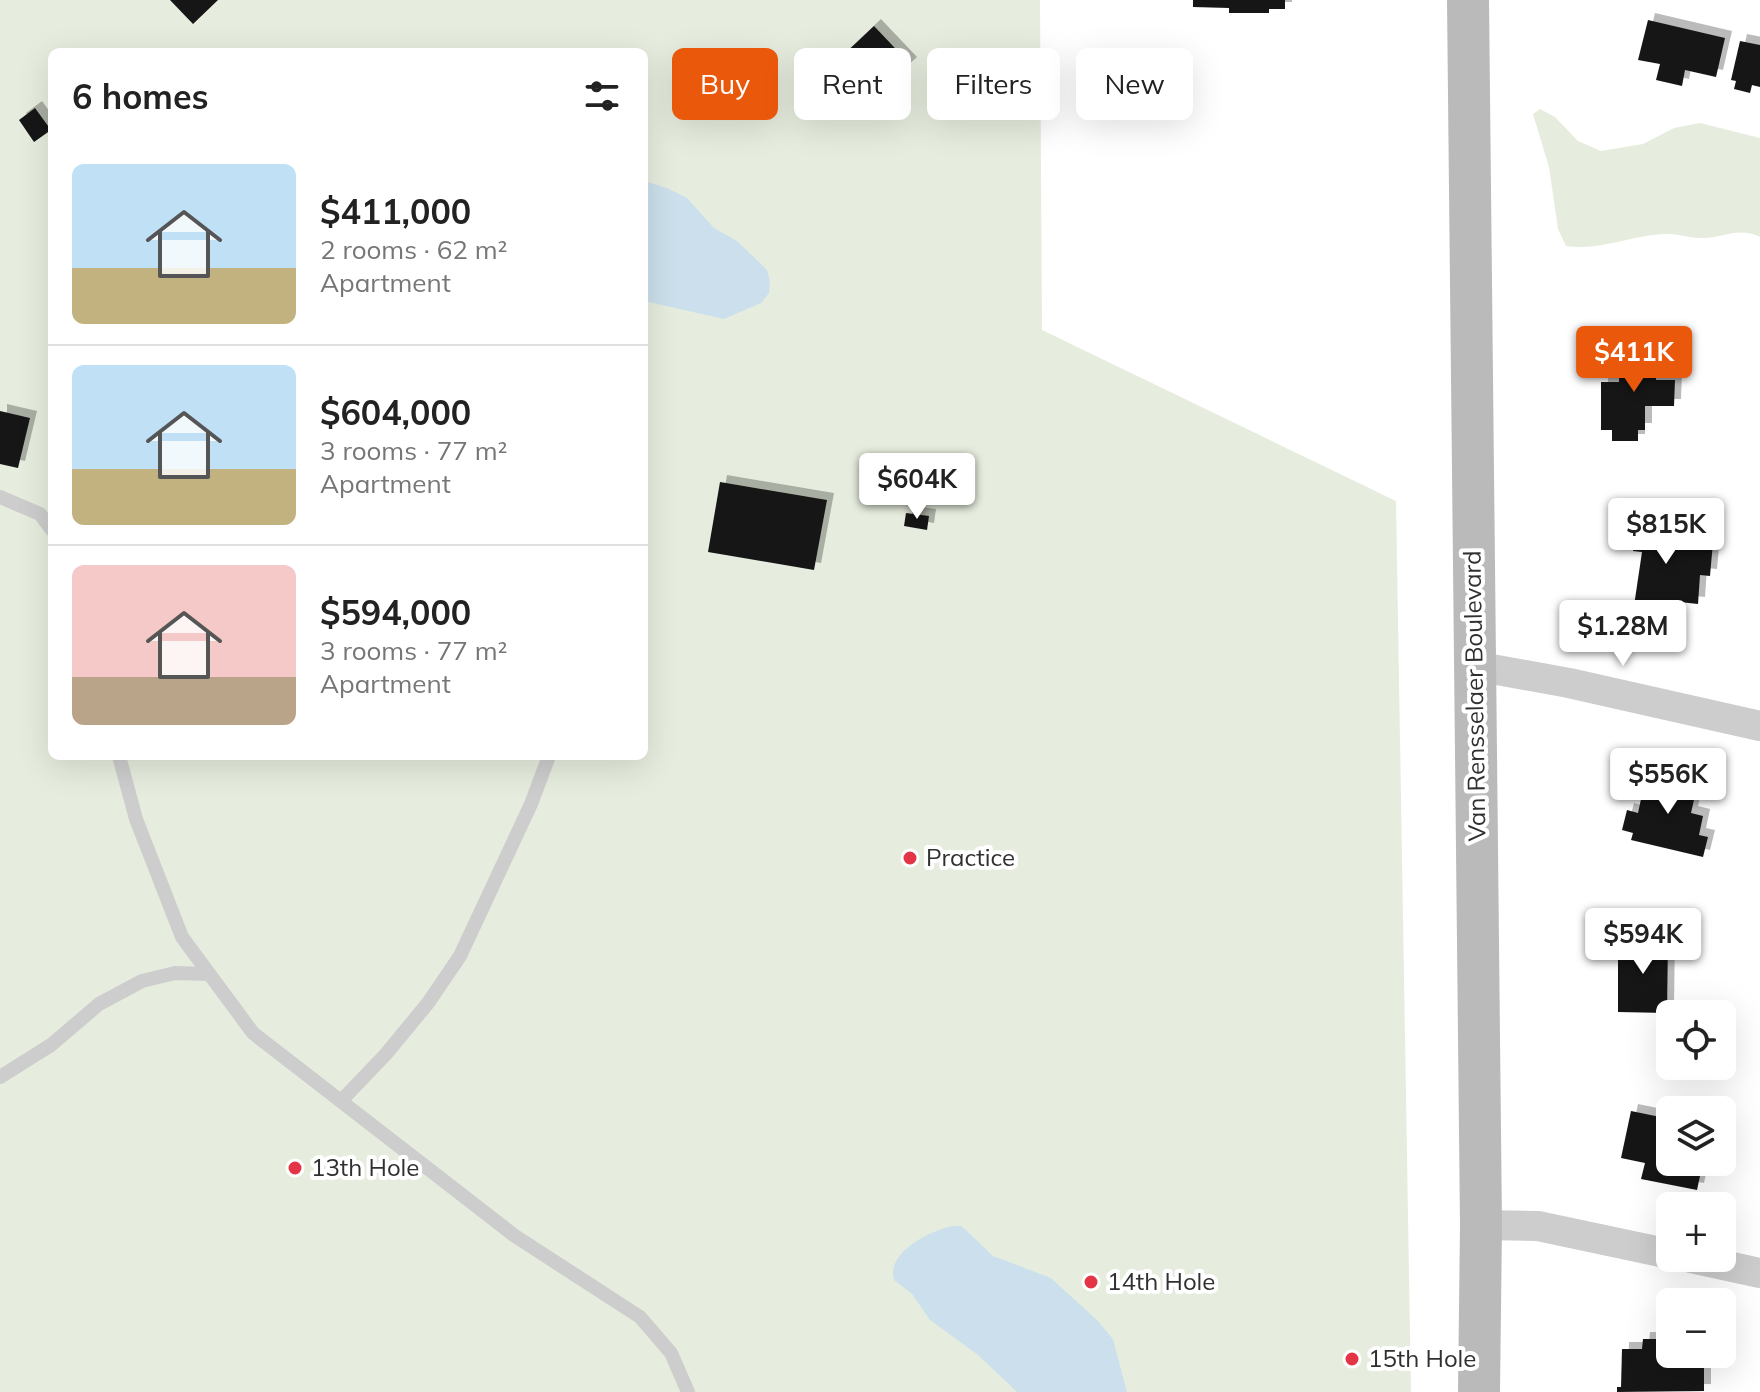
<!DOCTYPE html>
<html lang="en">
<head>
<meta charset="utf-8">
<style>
  :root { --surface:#fff; --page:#f6f6f6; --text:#222; --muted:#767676; --line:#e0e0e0; --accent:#ea580c }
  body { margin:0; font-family:Mulish,sans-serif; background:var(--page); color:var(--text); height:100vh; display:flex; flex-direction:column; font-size:30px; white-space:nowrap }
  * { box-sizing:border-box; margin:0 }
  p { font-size:26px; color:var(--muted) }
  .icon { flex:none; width:44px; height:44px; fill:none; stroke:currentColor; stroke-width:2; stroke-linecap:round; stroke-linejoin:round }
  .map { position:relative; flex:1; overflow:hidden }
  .side { position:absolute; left:48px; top:48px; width:600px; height:712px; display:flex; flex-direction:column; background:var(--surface); border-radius:12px; box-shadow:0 8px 32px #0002 }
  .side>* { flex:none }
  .top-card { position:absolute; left:672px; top:48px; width:760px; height:72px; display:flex; gap:16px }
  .fabs { position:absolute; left:1656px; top:1000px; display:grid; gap:16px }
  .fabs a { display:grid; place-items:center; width:80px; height:80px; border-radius:12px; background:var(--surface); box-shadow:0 8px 32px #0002; font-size:40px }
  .price { position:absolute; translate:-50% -68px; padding:0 18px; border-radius:8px; background:#fff; color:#222; font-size:26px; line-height:52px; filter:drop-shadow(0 2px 4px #0008) }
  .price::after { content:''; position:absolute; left:50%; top:48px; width:24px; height:18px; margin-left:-12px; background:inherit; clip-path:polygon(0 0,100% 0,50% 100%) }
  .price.active { background:var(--accent); color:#fff }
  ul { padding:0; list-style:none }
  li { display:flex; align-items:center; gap:24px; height:200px; padding:0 24px }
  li+li { border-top:2px solid var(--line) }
  li span { display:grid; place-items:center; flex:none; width:224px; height:160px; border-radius:12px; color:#555 }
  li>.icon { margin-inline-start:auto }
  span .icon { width:96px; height:96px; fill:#fffc; stroke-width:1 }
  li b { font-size:34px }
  h2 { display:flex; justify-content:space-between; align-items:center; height:96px; padding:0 24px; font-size:34px }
  .pill { padding:0 28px; border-radius:12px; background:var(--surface); box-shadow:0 8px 32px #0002; font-size:28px; line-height:72px }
  .pill.active { background:var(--accent); color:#fff }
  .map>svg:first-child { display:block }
  .green { fill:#e6edde; fill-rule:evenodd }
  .water { fill:#cbe0ec }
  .building { fill:#171717; filter:url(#shadow) }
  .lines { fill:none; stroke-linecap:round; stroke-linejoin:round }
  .lane { stroke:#cdcdcd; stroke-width:14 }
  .street { stroke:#cdcdcd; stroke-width:30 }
  .secondary { stroke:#bababa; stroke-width:42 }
  .poi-dot { fill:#e43547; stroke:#fff; stroke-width:3 }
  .labels { text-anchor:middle; stroke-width:8; stroke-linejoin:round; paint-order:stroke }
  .street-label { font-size:24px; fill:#303030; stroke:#fff }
  .poi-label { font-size:24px; fill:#303030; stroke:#fff; text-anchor:start }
</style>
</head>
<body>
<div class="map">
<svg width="1760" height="1392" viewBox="0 0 1760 1392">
  <defs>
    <filter id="shadow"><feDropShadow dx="7" dy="-7" stdDeviation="0" flood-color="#0004"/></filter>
  </defs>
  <rect width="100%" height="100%" fill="#fff"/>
  <path class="green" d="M0 0H1040L1042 330 1396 501 1411 1392H0ZM52 52H644V756H52Z
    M1540 109 1555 117 1578 141 1601 151 1643 144 1674 128 1700 123 1760 138V237C1738 226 1722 239 1700 238 1687 238 1676 233 1663 234 1629 236 1600 251 1566 246L1558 229 1549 167 1533 114Z"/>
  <path class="water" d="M644 181 667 188 687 198 714 228 737 241 760 263 767 270 770 281 769 293 761 303 724 319 644 301Z
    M952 1226H961L968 1232 993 1256 1051 1278 1098 1321 1113 1339 1127 1392H1017L978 1355 930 1320 912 1294 894 1280C886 1252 930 1231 952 1226Z"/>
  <path class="building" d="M170 0H218L193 24Z
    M1193 0H1285V9H1269V13H1229V8L1193 7Z
    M1648 20 1725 38 1716 77 1685 70 1682 86 1656 80 1660 64 1638 60Z
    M874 26 910 64 887 85 881 79 849 108 820 77Z
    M1740 41 1760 45V87L1752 85 1750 93 1734 89 1736 81 1731 80Z
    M35 108 51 130 34 142 19 120Z
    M1620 347H1656V380H1675L1674 406H1645V430H1638V441H1612V430H1601V382H1619Z
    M0 411 30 418 18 468 0 464Z
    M720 482 827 500 814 570 708 552Z
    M1637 507 1685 511 1682 538 1713 542 1710 576 1700 575 1698 604 1670 601 1667 630 1631 626 1642 552 1633 551Z
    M906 513 929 516 927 530 904 526Z
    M1647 771 1698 782 1691 813 1703 816 1699 835 1708 837 1703 857 1631 840 1633 833 1622 830 1627 810 1638 813Z
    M1618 939H1668L1667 1013 1618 1012Z
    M1631 1111 1670 1119V1162H1703L1697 1190 1641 1179 1645 1163 1621 1158Z
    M1643 1339H1670V1354H1704V1391L1617 1392V1387H1621L1622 1349H1642Z"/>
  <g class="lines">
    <path class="lane" d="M0 497 40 514 52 530
      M119 756 136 819 182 937 253 1033 515 1236 640 1317 671 1353 688 1392
      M0 1077 51 1045 99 1004 142 981 175 973 209 974
      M341 1101 386 1054 428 1003 460 956 531 804 549 756"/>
    <path class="street" d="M1475 666 1569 683 1760 726
      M1481 1225 1538 1226 1670 1254
      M1691 1258 1760 1273"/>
    <path class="secondary" d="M1468 0 1481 1225 1479 1392"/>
  </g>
  <g class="poi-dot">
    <circle cx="910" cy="858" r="8"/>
    <circle cx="295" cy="1168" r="8"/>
    <circle cx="1091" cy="1282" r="8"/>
    <circle cx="1352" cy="1359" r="8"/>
  </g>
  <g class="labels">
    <g class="street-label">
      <text transform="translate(1475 696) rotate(-91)" y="8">Van Rensselaer Boulevard</text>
    </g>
    <g class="poi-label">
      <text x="926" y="866">Practice</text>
      <text x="311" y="1176">13th Hole</text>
      <text x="1107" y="1290">14th Hole</text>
      <text x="1368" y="1367">15th Hole</text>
    </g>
  </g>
</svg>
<div class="fabs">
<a><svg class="icon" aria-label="locate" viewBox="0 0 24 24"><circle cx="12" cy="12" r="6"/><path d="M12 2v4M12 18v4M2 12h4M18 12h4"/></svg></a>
<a><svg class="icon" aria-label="layers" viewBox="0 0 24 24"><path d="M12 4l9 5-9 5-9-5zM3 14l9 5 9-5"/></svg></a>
<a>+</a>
<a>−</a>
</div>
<b class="price active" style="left:1634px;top:394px">$411K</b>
<b class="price" style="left:917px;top:521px">$604K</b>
<b class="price" style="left:1666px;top:566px">$815K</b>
<b class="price" style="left:1623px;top:668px">$1.28M</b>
<b class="price" style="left:1668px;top:816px">$556K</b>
<b class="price" style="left:1643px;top:976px">$594K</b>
<div class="top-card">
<a class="pill active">Buy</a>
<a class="pill">Rent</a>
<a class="pill">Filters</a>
<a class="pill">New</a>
</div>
<section class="side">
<h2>6 homes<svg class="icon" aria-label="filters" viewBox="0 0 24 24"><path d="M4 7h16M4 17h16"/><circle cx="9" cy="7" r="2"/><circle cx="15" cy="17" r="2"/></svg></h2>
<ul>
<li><span style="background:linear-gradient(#bfe0f5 65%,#c2b280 0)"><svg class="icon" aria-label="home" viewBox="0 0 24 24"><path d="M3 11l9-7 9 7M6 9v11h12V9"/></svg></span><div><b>$411,000</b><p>2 rooms · 62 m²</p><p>Apartment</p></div></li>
<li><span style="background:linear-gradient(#bfe0f5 65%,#c2b280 0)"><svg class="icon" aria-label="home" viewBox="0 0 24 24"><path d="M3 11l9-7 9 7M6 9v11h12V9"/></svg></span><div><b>$604,000</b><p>3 rooms · 77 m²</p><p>Apartment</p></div></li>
<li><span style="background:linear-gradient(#f6c9c9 70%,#b9a48a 0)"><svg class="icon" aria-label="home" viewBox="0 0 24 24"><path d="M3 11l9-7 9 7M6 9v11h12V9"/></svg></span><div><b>$594,000</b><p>3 rooms · 77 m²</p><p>Apartment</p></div></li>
</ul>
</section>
</div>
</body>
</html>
